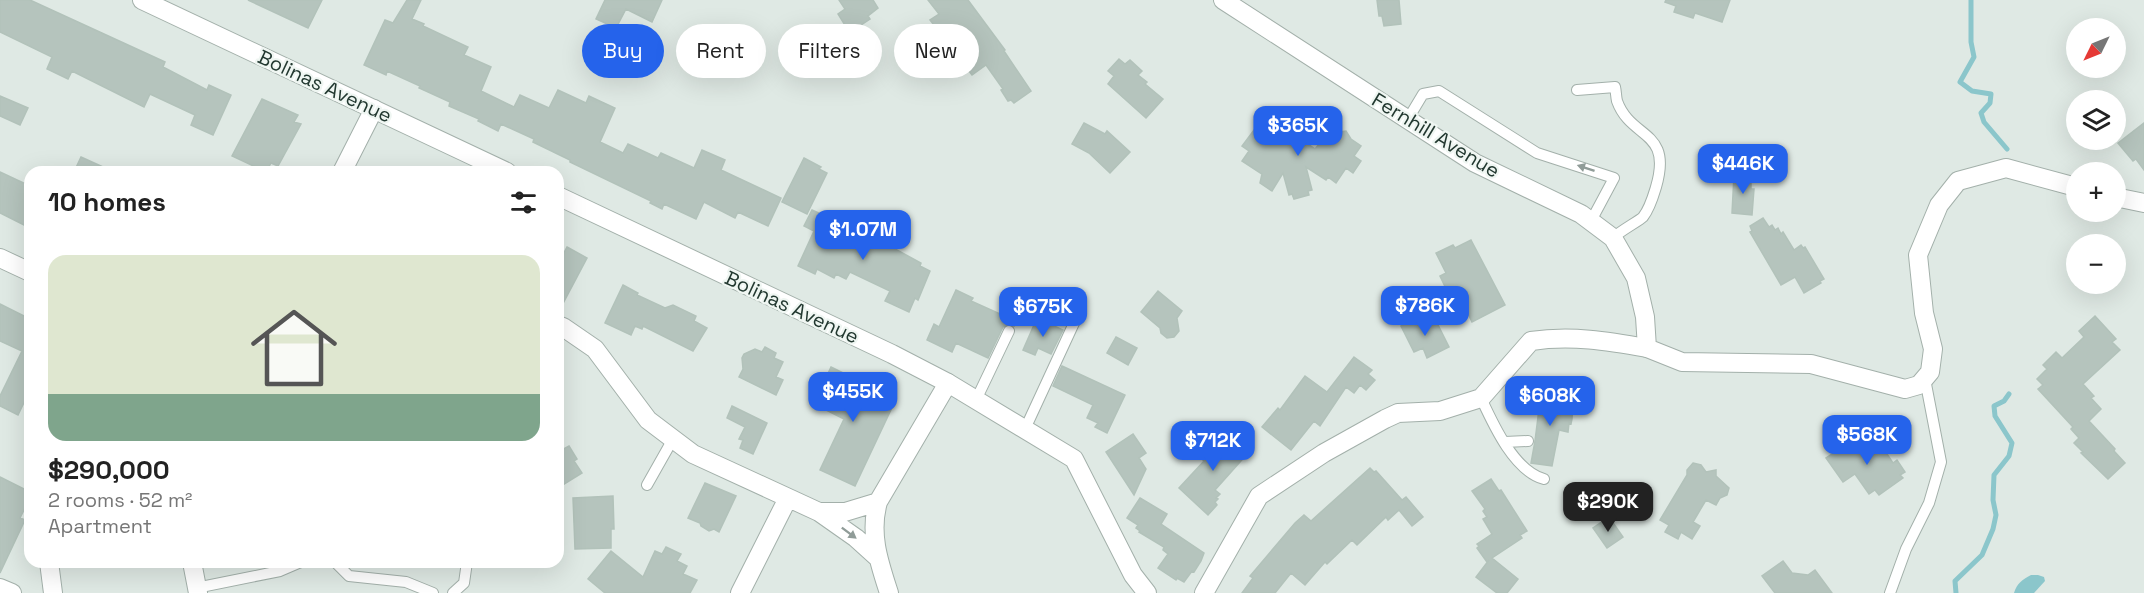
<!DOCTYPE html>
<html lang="en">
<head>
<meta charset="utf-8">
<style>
  :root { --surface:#fff; --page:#f6f6f6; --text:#222; --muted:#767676; --line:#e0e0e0; --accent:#2563eb }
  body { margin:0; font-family:"Space Grotesk",sans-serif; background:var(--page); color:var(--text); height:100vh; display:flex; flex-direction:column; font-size:22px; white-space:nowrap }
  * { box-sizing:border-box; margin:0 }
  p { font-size:20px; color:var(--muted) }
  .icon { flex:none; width:33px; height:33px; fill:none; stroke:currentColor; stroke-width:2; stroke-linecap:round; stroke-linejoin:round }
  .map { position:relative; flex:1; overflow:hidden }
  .side { position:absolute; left:24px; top:166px; width:540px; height:402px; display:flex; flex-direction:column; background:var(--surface); border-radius:18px; box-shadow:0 6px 24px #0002 }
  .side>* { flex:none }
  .guide { position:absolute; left:582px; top:24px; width:570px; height:54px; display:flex; gap:12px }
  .needle { width:39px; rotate:227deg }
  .fabs { position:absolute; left:2066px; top:18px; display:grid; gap:12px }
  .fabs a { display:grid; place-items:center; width:60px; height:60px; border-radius:50%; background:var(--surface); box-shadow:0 6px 24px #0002; font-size:30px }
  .price { position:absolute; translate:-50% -51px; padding:0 14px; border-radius:12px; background:var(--accent); color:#fff; font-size:20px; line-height:39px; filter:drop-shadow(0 2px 3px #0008) }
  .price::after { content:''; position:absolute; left:50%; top:36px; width:18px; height:14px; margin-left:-9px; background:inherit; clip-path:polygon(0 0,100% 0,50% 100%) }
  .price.selected { background:#222; color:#fff }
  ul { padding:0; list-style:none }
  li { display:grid; align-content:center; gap:12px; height:318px; padding:0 24px }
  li+li { border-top:2px solid var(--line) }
  li span { display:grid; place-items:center; height:186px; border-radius:18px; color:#555 }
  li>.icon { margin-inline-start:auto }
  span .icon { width:108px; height:108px; fill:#fffc; stroke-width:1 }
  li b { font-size:26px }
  h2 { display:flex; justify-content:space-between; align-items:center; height:72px; padding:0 24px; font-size:26px }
  .pill { padding:0 21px; border-radius:27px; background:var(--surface); box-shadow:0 6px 24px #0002; font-size:21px; line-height:54px }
  .pill.selected { background:var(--accent); color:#fff }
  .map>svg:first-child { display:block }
  .water { fill:#8bc6cb }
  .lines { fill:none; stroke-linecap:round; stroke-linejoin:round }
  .stream { stroke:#8bc6cb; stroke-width:5 }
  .building { fill:#b5c4bd; stroke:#b2c2ba; stroke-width:1.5 }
  .service-casing { stroke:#a3b0aa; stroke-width:12 }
  .minor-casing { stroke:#a3b0aa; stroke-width:20 }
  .tertiary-casing { stroke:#a3b0aa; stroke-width:20 }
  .service { stroke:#fff; stroke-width:10 }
  .minor { stroke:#fff; stroke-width:18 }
  .tertiary { stroke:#fff; stroke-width:18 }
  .oneway { fill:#909c98 }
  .labels { text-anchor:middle; stroke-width:4.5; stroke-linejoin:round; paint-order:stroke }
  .street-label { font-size:20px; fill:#223830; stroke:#eff6f2 }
</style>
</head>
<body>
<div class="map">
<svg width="2144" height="593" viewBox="0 0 2144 593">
  <rect width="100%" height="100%" fill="#dfe9e4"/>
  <path class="water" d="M2031 575H2038L2044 577 2045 581 2034 593H2014C2017 583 2022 580 2031 575Z"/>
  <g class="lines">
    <path class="stream" d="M1971 0V42L1974 57 1960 82 1972 91 1991 94 1990 103 1981 113 1984 122 2007 149
      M1956 593 1955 581 1982 555 1993 529 1996 515 1993 500 1994 475 2009 456 2012 443 1995 416 1994 406 2004 401 2009 394"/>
  </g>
  <path class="building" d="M0 0H30L165 62 163 67 207 90 209 85 231 95 213 135 191 125 195 115 150 94 144 107 72 71 68 79 47 69 52 57 0 32Z
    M248 0H322L308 28Z
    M407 0H421L412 19 424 24 423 26 468 47 464 55 491 67 481 91 514 107 520 95 549 108 558 90 586 103 589 96 615 108 600 142 623 153 628 144 658 158 661 153 694 168 702 150 725 160 721 170 781 198 768 226 738 212 735 218 704 202 696 219 664 204 662 209 650 203 651 201 570 162V160L533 142 534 139 501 124 498 131 478 121 479 119 449 106 450 102 419 88 420 86 387 71 386 75 364 65 385 20 393 23Z
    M605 0H662L652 22 626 9 616 28 596 19Z
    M839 0H873L878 8 868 16 870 19 852 31 850 28 848 30 838 14 845 9Z
    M928 0H968L1005 50 1004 51 1031 91 1014 103 1011 100 1008 101 1001 90 1003 89 986 65 972 75 930 20 939 14Z
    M1377 0H1399L1401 24 1384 26 1382 16H1379Z
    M1666 0H1730L1722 22 1695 13 1693 18 1674 12 1676 6 1665 2Z
    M1119 59 1125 64 1130 60 1142 71 1138 75 1147 82 1145 84 1163 99 1146 118 1108 84 1114 76 1108 71Z
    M0 96 28 108 20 125 0 116Z
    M262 99 298 115 294 122 301 124 278 166 271 163 266 172 232 156Z
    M1263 118 1269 122 1271 120 1315 149 1333 128 1339 132 1346 131 1351 139 1361 146 1354 156 1361 161 1353 173 1346 168 1336 183 1328 177 1326 180 1306 167 1312 190 1308 191 1309 195 1294 199 1292 194 1289 195 1283 173 1272 191 1260 183 1262 174 1242 161 1249 151 1242 146Z
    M1084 123 1105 134 1107 131 1130 152 1110 173 1089 153 1072 144Z
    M2144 123V170L2136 159 2133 161 2118 143Z
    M81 157 114 172H74Z
    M804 158 821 167 819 169 827 173 807 214 782 202Z
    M0 172 30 186V228L0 213Z
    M1734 175 1751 176V189H1754L1752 215 1732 213Z
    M812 210 834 220 832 225 870 243 873 237 921 263 920 266 930 271 918 300 915 298 909 312 885 301 890 291 850 272 846 279 836 274 834 278 817 269 815 274 798 266 814 231 804 226Z
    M1763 218 1769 227 1772 225 1775 230 1778 228 1781 234 1783 232 1794 250 1801 245 1803 248 1805 247 1824 279 1820 281 1821 283 1804 293 1795 277 1781 285 1750 232 1752 231 1750 226Z
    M1471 240 1505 305 1472 322 1459 295 1451 299 1440 276 1446 273 1436 253 1453 245 1455 248Z
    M567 247 587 258 558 313V264Z
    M623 285 638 293 637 295 665 308 673 305 696 316 694 321 707 328 693 351 643 326 642 329 635 326 631 335 605 323Z
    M956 290 973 298 971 301 1000 314 1003 306 1017 305 1014 326 1008 324 1003 327 988 358 956 343 952 352 927 340 934 324 939 327Z
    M1158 291 1182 311 1177 318 1179 331 1174 337 1167 338 1161 333 1160 328 1141 312Z
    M0 304 30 319V390L18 415 0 406V396L22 351 0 341Z
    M1421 316 1426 326 1436 321 1449 347 1427 358 1423 348 1414 352 1401 326Z
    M2095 316 2116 339 2112 342 2120 350 2083 384 2094 396 2091 398 2101 409 2089 421 2115 449 2114 451 2125 463 2108 479 2081 453 2083 452 2074 443 2079 438 2071 429 2073 427 2038 389 2043 385 2037 379 2047 369 2043 365 2056 352 2062 358 2084 337 2079 331Z
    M1037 318 1063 330 1051 354 1038 348 1035 355 1023 350Z
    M1116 337 1137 348 1128 365 1107 353Z
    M765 347 776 353 774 358 783 362 776 377 783 380 776 395 739 377 743 369 742 358 744 354 755 349 762 352Z
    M1354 357 1372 370 1368 374 1375 380 1366 390 1360 385 1354 393 1346 387 1320 426 1314 421 1291 450 1262 427 1278 408 1280 410 1305 376 1327 392Z
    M1062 366 1125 395 1107 433 1095 427 1098 423 1087 418 1093 405 1053 386Z
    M831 367 896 399 855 486 820 470 844 419 814 404Z
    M1541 393 1563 397V402L1573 404 1572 419 1571 424 1569 423 1568 432 1559 430 1552 466 1531 463 1535 441Z
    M732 406 767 423 753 454 740 448 743 440 739 439 745 427 727 418Z
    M1224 430 1248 453 1215 490 1220 494 1216 498 1218 499 1215 502 1217 505 1208 515 1179 488 1204 461 1201 458 1209 450 1207 448Z
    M1133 434 1146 453 1139 458 1146 469 1134 495 1106 452Z
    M1870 437 1877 448 1881 445 1893 463 1897 460 1905 472 1900 475 1903 478 1879 495 1875 490 1869 494 1855 474 1843 482 1826 458 1849 443 1854 449Z
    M569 446 577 459 574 461 582 473 558 488V452Z
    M1693 463 1701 465 1706 472 1716 470V476L1729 488 1727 495 1720 498 1716 505 1706 500 1693 522 1700 526 1692 539 1681 532 1678 539 1665 532 1669 525 1660 520 1687 475V470Z
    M1370 468 1374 472 1376 471 1402 500 1406 497 1423 517 1412 526 1399 510 1388 520 1386 517 1357 545 1352 540 1327 564 1325 562 1305 585 1291 573 1275 593H1242L1253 578 1250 576 1295 523 1304 515 1311 521Z
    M0 477 30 492V498L20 518 25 520 0 573Z
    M1491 479 1499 491 1501 490 1527 531 1520 535 1522 538 1492 558 1518 579 1507 593H1497L1476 577 1489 560 1487 562 1477 548 1479 546 1477 544 1492 534 1483 519 1487 517 1483 511 1485 509 1472 491Z
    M705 483 736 496 719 532 714 529 709 531 701 526 700 523 688 518Z
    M613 496 614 529H611V548L575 549 573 498Z
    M1140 498 1167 514 1161 524 1204 553 1201 561 1194 572 1192 571 1184 582 1177 578 1176 580 1158 568 1168 554 1163 550 1164 547 1139 532 1140 531 1136 528 1138 525 1127 518Z
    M1609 517 1623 537 1607 548 1593 528Z
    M666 547 681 554 677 561 687 566 683 574 697 580 690 593H605L588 579 611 551 643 577 655 551 662 554Z
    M1783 561 1792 573 1808 575 1815 570 1832 593H1775L1762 576Z"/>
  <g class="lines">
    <defs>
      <path id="service" d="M1577 90 1615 87C1616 91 1616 97 1617 101 1631 140 1673 129 1656 187 1653 197 1650 208 1643 217 1639 221 1620 231 1613 238
        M1408 119 1423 94 1439 91 1537 153 1614 178 1591 221
        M1481 398C1493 424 1514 471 1544 479
        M976 400 1009 331
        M1025 429 1081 308
        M1505 442 1528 441
        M647 485 673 439
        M335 562 349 576 406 582 433 593
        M196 588 280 571 301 562
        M453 593 464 583 467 562
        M1890 593 1906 549 1929 503 1941 462 1925 379"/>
      <path id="minor" d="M1223 0 1475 163 1581 214 1613 238 1636 278 1645 317 1647 348 1682 362 1811 364 1905 389 1919 385 1930 372 1933 349 1924 313 1918 255 1939 205 1958 181 2006 168 2076 187
        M342 172 374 109
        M2115 197 2144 203
        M0 258 30 272
        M558 325 563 327 595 349 648 420 693 454 819 512 856 538 877 557
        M819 512H845L878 502
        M49 562 53 593
        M192 562 198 593
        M0 588 12 593
        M740 593 788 498
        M889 593C879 562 869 534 878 502L948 383"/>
      <path id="tertiary" d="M142 0 507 172
        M558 196 892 354 948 383 1074 459 1133 575 1147 593
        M1204 593 1259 496 1324 453 1385 419 1398 413 1440 411 1481 398 1531 341C1571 335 1608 341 1647 348"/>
    </defs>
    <use href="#service" class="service-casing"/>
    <use href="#minor" class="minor-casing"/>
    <use href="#tertiary" class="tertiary-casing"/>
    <use href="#service" class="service"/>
    <use href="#minor" class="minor"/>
    <use href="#tertiary" class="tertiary"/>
  </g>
  <defs><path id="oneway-solid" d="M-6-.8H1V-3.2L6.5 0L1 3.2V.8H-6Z" transform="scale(1.5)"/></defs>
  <g class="oneway">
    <use href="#oneway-solid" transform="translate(1586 168) rotate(-162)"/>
    <use href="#oneway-solid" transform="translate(849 533) rotate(37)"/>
  </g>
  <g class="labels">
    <g class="street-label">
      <text transform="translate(325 86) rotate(25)" y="7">Bolinas Avenue</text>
      <text transform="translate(1436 135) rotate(31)" y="7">Fernhill Avenue</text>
      <text transform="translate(792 307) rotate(25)" y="7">Bolinas Avenue</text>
    </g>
  </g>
</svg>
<div class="fabs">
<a><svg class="needle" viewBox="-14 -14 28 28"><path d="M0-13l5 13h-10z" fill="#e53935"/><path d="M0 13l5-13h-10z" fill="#767676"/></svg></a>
<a><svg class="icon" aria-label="layers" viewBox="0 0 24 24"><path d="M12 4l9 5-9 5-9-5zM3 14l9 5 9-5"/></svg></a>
<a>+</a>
<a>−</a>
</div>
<b class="price" style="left:1298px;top:157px">$365K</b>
<b class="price" style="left:1743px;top:195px">$446K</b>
<b class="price" style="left:863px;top:261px">$1.07M</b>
<b class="price" style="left:1425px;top:337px">$786K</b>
<b class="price" style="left:1043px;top:338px">$675K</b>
<b class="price" style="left:853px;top:423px">$455K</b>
<b class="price" style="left:1550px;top:427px">$608K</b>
<b class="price" style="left:1867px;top:466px">$568K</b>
<b class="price" style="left:1213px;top:472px">$712K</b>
<b class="price selected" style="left:1608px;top:533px">$290K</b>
<div class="guide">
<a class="pill selected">Buy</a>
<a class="pill">Rent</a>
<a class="pill">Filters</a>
<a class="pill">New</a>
</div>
<section class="side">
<h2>10 homes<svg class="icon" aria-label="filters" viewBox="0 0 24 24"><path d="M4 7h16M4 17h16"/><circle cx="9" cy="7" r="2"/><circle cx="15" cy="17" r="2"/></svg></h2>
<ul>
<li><span style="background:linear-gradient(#dfe7d0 75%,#7fa58c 0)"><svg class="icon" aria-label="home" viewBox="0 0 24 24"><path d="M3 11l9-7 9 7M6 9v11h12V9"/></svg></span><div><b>$290,000</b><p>2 rooms · 52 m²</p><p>Apartment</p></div></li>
</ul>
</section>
</div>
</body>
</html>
